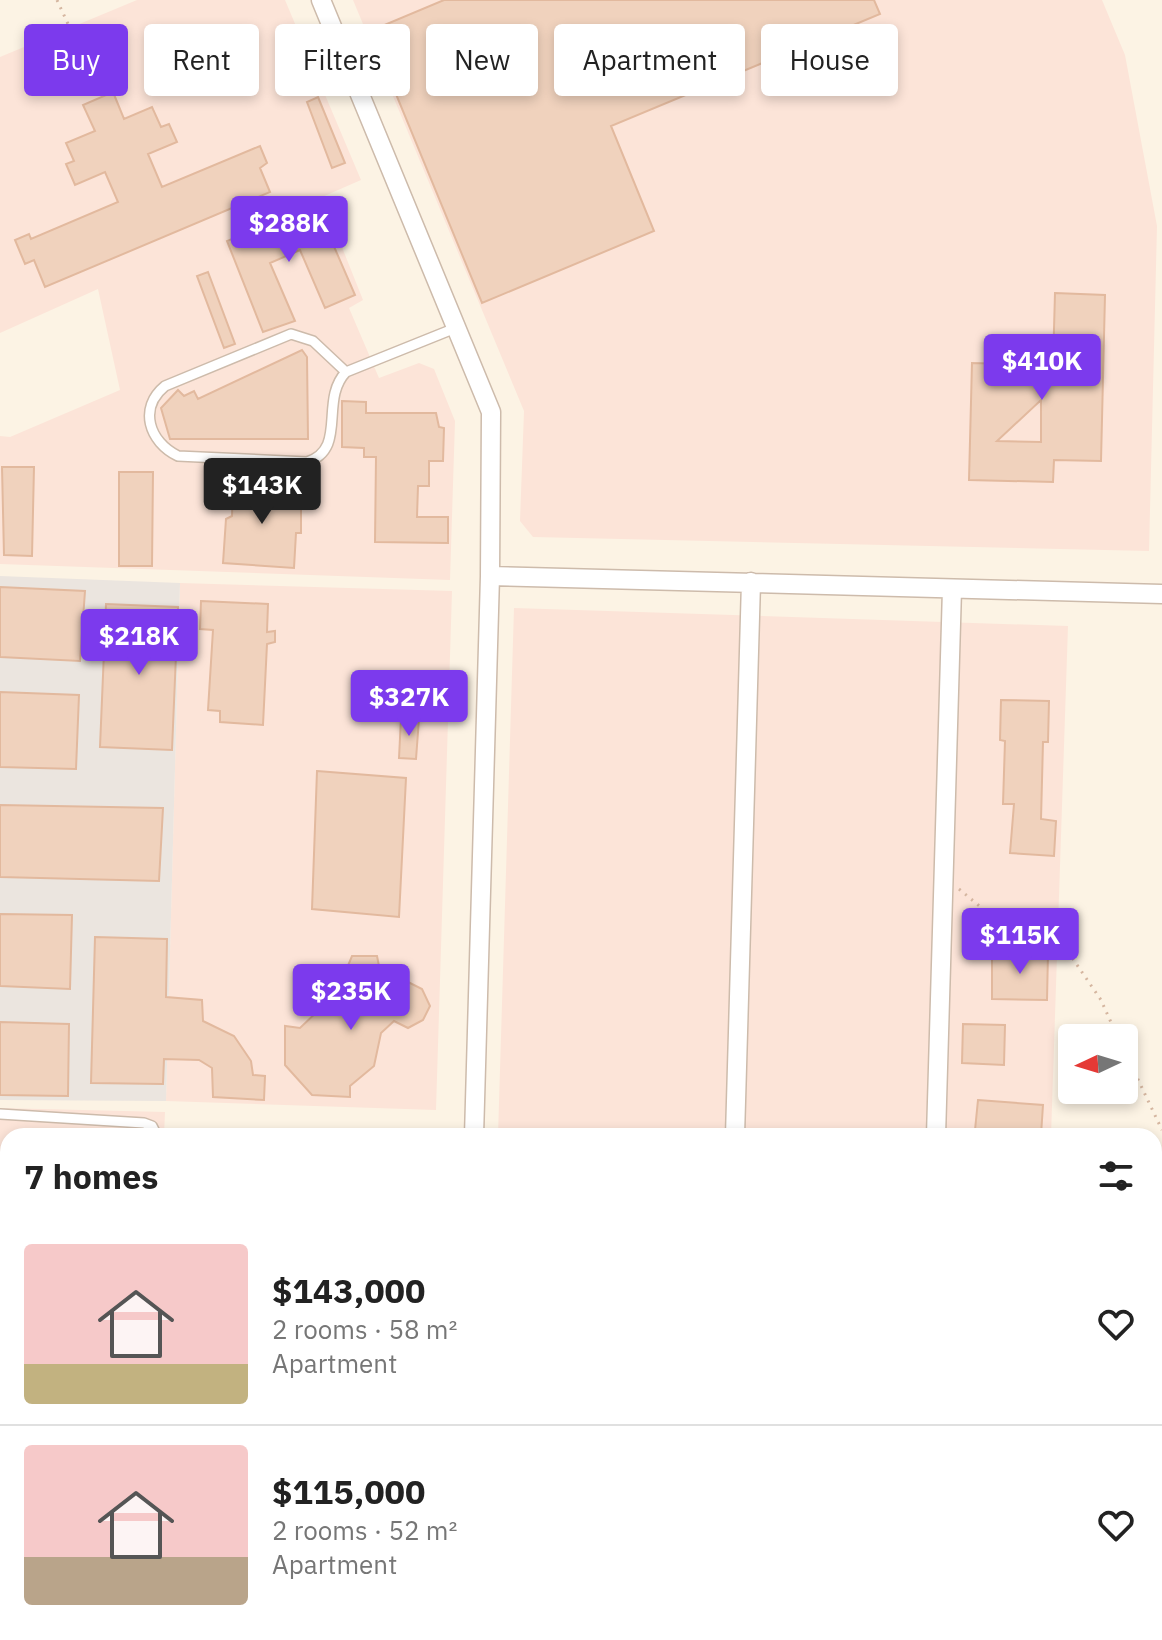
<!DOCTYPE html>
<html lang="en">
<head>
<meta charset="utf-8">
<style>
  :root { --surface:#fff; --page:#f2f2f2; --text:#222; --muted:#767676; --line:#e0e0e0; --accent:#7c3aed }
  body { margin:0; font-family:"IBM Plex Sans",sans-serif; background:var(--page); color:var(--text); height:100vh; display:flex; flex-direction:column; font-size:30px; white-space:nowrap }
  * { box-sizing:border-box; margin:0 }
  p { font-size:26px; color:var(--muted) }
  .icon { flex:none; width:44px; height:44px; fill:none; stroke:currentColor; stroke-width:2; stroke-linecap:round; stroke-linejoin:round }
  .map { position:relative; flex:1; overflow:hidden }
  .details { position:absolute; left:0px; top:1128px; width:1162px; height:512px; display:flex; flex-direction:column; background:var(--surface); border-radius:24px 24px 0 0; box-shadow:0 4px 12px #0003 }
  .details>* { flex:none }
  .banner { position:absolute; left:24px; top:24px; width:1114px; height:72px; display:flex; gap:16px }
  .needle { width:52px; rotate:266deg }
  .buttons { position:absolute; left:1058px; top:1024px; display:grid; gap:16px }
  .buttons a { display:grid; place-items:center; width:80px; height:80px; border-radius:8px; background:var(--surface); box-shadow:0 4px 12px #0003; font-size:40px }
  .price { position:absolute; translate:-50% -68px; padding:0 18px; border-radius:8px; background:var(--accent); color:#fff; font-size:26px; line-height:52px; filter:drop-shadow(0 2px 4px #0008) }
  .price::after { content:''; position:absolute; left:50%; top:48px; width:24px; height:18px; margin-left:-12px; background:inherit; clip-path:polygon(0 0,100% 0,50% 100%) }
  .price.on { background:#222; color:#fff }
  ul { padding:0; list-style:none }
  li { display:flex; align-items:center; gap:24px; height:200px; padding:0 24px }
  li+li { border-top:2px solid var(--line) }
  li span { display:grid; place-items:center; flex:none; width:224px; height:160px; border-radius:8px; color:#555 }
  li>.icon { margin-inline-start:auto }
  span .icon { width:96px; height:96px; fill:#fffc; stroke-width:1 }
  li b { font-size:34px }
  h2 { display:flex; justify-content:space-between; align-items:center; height:96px; padding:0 24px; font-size:34px }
  .pill { padding:0 28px; border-radius:8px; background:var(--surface); box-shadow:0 4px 12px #0003; font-size:28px; line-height:72px }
  .pill.on { background:var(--accent); color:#fff }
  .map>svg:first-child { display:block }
  .commercial { fill:#fce4d8 }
  .industrial { fill:#ebe5df }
  .building { fill:#f0d2bd; stroke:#e2b99e; stroke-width:2; fill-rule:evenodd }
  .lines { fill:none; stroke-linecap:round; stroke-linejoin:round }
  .service-casing { stroke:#cdbbab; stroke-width:12 }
  .minor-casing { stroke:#cdbbab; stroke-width:21 }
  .path { stroke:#d5b6a0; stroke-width:3; stroke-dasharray:2 6; stroke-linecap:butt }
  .service { stroke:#fff; stroke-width:9 }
  .minor { stroke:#fff; stroke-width:18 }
</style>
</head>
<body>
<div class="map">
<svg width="1162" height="1640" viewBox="0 0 1162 1640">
  <rect width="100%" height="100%" fill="#fcf3e4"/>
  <path class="commercial" d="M137 0H285L361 180 322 197 363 300 349 308 379 378 419 363 434 369 455 421 450 580 0 564V436L10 437 120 390 98 289 0 333V57Z
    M353 0H1102L1125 55 1157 226 1149 551 533 537 520 521 524 411Z
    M180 583 452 591 436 1110 166 1101Z
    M514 608 1068 626 1051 1136H498Z
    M0 1108 165 1112 164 1136H8V1235L0 1230Z
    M0 1308 8 1313V1632H489L501 1640H0Z
    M570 1632H1034V1640H581Z"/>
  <path class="industrial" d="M0 576 180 583 166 1101 0 1100Z"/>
  <path class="building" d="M444 0H874L880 14 611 126 654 231 482 303 370 31Z
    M113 92 124 119 152 107 161 127 169 124 177 142 148 154 162 187 260 146 267 163 260 168 270 192 45 287 34 260 25 264 15 240 29 234 31 239 118 202 105 172 75 185 66 164 74 161 66 143 95 131 83 105Z
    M318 97 345 163 332 168 307 102Z
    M316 205 355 295 325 308 300 250 270 263 295 321 263 332 227 241Z
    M208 272 235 344 224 348 197 276Z
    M1055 293 1105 295 1101 461 1054 460 1053 482 969 480 972 363 1053 365ZM1041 400V442L997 441Z
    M302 350 307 357 308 439H170L161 408 178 390 184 396 194 391 198 399Z
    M342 401 366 402V413H436L439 427 444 428 443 461H429V486H418L417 517H448V543L375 542 376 457H364V448L342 447Z
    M2 467H34L32 556 4 555Z
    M119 472H153L152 566H119Z
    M233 480 277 481V493L301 497V533H296L294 568 223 563 226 519 232 516Z
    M0 587 85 591 80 661 0 657Z
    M201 601 268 604 267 632 275 631V642L267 644 263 725 220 722V711L208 710 213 630 200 629Z
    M106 604 178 607 172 750 100 747Z
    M0 692 79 695 76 769 0 767Z
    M1001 700 1049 701 1048 742H1043L1041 819 1056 821 1054 856 1010 853 1014 804H1003L1005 741 1000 740Z
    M401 718 419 719 416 759 399 758Z
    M317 771 406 778 399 917 312 909Z
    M0 805 163 808 159 881 0 877Z
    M0 914 72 915 70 989 0 986Z
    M95 937 167 939 166 997 202 1000 203 1021 234 1036 251 1061 253 1075 265 1076 264 1100 213 1097 212 1068 199 1060 164 1059 163 1084 91 1083Z
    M992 951 1048 953 1047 1000 992 999Z
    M352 956H377L381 976 394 989 406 981 422 989 430 1006 423 1020 408 1028 394 1021 381 1033 374 1066 350 1086V1097L312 1095 285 1065V1026L300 1028 321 1008 354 1009 373 989 353 982 347 968Z
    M0 1022 69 1024 68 1096 0 1095Z
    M963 1024 1005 1025 1004 1065 962 1063Z
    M978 1100 1043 1105 1041 1135 975 1130Z"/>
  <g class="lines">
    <defs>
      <path id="service" d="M346 372 313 341 291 334 165 386C138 408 149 442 178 456L307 462C348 449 319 400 346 372L458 327
        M0 1114 144 1123 152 1126 157 1136
        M0 1203 8 1208"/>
      <path id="minor" d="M321 0 491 412 490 576 474 1136
        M490 576 1162 594
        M735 1136 751 582
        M936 1136 952 589
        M0 1276 8 1282
        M0 1512 8 1517
        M0 1588 8 1576
        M164 1632 175 1640
        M539 1632 551 1640
        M7 1640 13 1632
        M716 1640 719 1632
        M922 1640V1632"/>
    </defs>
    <use href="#service" class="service-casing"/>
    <use href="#minor" class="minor-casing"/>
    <path class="path" d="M57 0 75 39
      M959 889 989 914 1045 918 1101 1000 1118 1038
      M1124 1050 1162 1130
      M1154 1328 1162 1329
      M1154 1461 1162 1454
      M1154 1530H1162"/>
    <use href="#service" class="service"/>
    <use href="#minor" class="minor"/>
  </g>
</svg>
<div class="buttons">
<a><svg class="needle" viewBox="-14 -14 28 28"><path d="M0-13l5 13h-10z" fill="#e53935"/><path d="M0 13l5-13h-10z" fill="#767676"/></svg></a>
</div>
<b class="price" style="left:289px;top:264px">$288K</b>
<b class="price" style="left:1042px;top:402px">$410K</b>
<b class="price on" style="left:262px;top:526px">$143K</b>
<b class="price" style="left:139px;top:677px">$218K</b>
<b class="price" style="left:409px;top:738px">$327K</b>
<b class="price" style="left:1020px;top:976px">$115K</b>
<b class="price" style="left:351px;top:1032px">$235K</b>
<div class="banner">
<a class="pill on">Buy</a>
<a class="pill">Rent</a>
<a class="pill">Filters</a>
<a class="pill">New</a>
<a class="pill">Apartment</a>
<a class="pill">House</a>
</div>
<section class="details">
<h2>7 homes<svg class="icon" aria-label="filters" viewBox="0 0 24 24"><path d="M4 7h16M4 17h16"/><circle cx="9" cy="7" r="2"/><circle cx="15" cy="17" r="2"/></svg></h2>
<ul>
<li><span style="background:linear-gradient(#f6c9c9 75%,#c2b280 0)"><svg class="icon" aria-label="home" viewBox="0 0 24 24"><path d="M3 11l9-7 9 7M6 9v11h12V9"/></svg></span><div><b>$143,000</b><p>2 rooms · 58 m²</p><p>Apartment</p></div><svg class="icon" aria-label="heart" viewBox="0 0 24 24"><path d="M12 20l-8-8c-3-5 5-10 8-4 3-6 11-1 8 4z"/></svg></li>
<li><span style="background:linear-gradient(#f6c9c9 70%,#b9a48a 0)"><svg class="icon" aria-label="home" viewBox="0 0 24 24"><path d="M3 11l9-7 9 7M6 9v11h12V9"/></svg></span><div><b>$115,000</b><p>2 rooms · 52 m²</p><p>Apartment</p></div><svg class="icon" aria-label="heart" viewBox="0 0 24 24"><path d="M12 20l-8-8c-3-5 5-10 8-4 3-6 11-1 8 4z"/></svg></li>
</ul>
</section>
</div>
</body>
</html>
